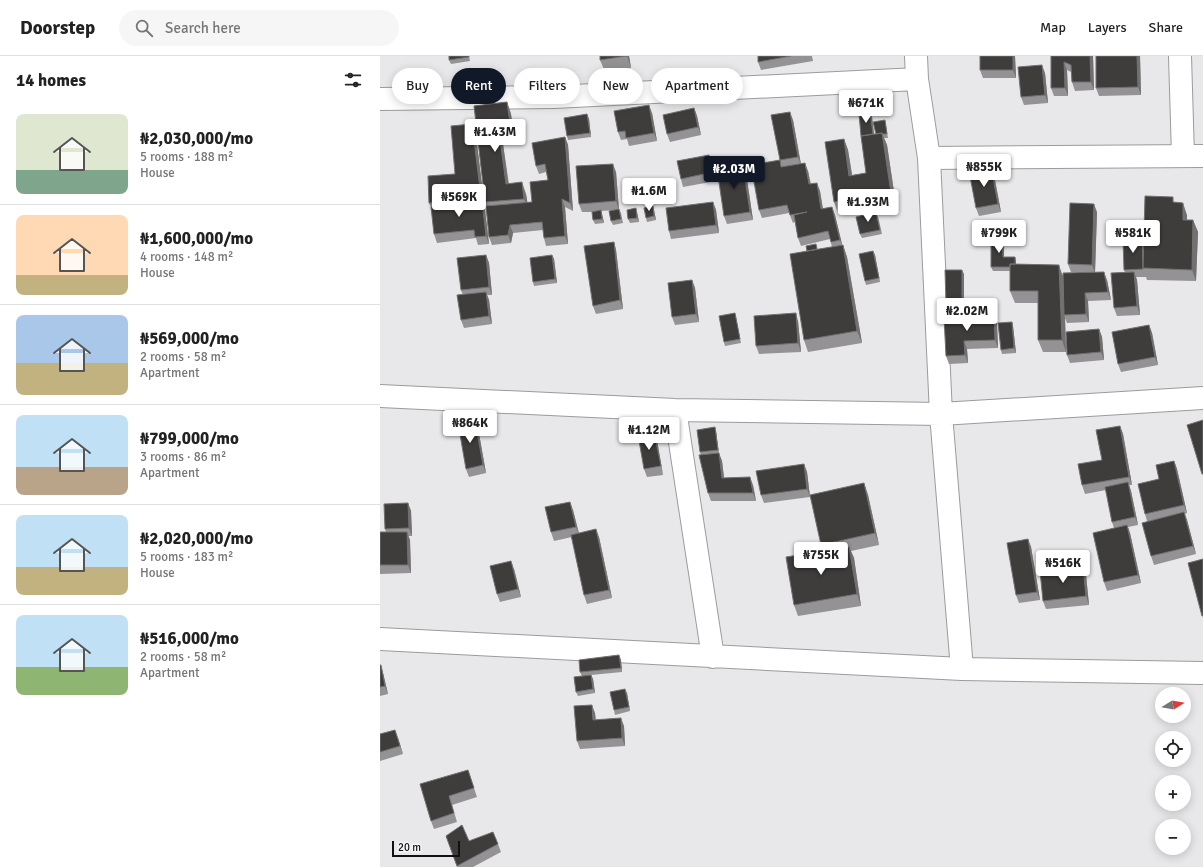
<!DOCTYPE html>
<html lang="en">
<head>
<meta charset="utf-8">
<style>
  :root { --surface:#fff; --page:#f6f6f6; --text:#222; --muted:#767676; --line:#e0e0e0; --accent:#111827 }
  body { margin:0; font-family:Signika,sans-serif; background:var(--page); color:var(--text); height:100vh; display:flex; flex-direction:column; font-size:15px; white-space:nowrap }
  * { box-sizing:border-box; margin:0 }
  p { font-size:13px; color:var(--muted) }
  .icon { flex:none; width:22px; height:22px; fill:none; stroke:currentColor; stroke-width:2; stroke-linecap:round; stroke-linejoin:round }
  .map { position:relative; flex:1; overflow:hidden }
  .drawer { display:flex; flex-direction:column; background:var(--surface); width:380px }
  .drawer>* { flex:none }
  .hud { position:absolute; left:12px; top:12px; width:380px; height:36px; display:flex; gap:8px }
  .needle { width:26px; rotate:79deg }
  .fabs { position:absolute; left:775px; top:631px; display:grid; gap:8px }
  .fabs a { display:grid; place-items:center; width:36px; height:36px; border-radius:50%; background:var(--surface); box-shadow:0 2px 10px #0003; font-size:20px }
  .scale { position:absolute; left:12px; bottom:10px; width:68px; box-sizing:border-box; padding-left:4px; border:2px solid #111112; border-top:0; font-size:11px; line-height:14px; white-space:nowrap; color:#111112; -webkit-text-stroke:3px #f5f6f8; paint-order:stroke }
  .price { position:absolute; translate:-50% -34px; padding:0 9px; border-radius:4px; background:#fff; color:#222; font-size:13px; line-height:26px; filter:drop-shadow(0 1px 2px #0008) }
  .price::after { content:''; position:absolute; left:50%; top:24px; width:12px; height:9px; margin-left:-6px; background:inherit; clip-path:polygon(0 0,100% 0,50% 100%) }
  .price.current { background:var(--accent); color:#fff }
  ul { padding:0; list-style:none }
  li { display:flex; align-items:center; gap:12px; height:100px; padding:0 16px }
  li+li { border-top:1px solid var(--line) }
  li span { display:grid; place-items:center; flex:none; width:112px; height:80px; border-radius:8px; color:#555 }
  li>.icon { margin-inline-start:auto }
  span .icon { width:48px; height:48px; fill:#fffc; stroke-width:1 }
  li b { font-size:17px }
  h2 { display:flex; justify-content:space-between; align-items:center; height:48px; padding:0 16px; font-size:17px }
  .pill { padding:0 14px; border-radius:18px; background:var(--surface); box-shadow:0 2px 10px #0003; font-size:14px; line-height:36px }
  .pill.current { background:var(--accent); color:#fff }
  header { display:flex; align-items:center; gap:24px; box-sizing:border-box; height:56px; padding:0 20px; background:var(--surface); border-bottom:1px solid var(--line) }
  header strong { font-size:19px }
  nav { display:flex; gap:22px; margin-inline-start:auto; font-size:14px }
  .search { width:280px; height:36px; background:var(--page); display:flex; align-items:center; gap:10px; box-sizing:border-box; padding:0 14px; border-radius:22px; color:var(--muted); font-size:15px }
  main { display:flex; flex:1; min-height:0 }
  .map>svg:first-child { display:block }
  .lines { fill:none; stroke-linecap:round; stroke-linejoin:round }
  .minor-casing { stroke:#9a9b9d; stroke-width:24 }
  .minor { stroke:#fff; stroke-width:22 }
  .wall { fill:#949294 }
  .shaded-wall { fill:#727070 }
  .building { fill:#3f3d3c; stroke:#727070 }
</style>
</head>
<body>
<header>
<strong>Doorstep</strong>
<div class="search"><svg class="icon" aria-label="search" viewBox="0 0 24 24"><circle cx="10" cy="10" r="6"/><path d="M15 15l6 6"/></svg>Search here</div>
<nav><a>Map</a><a>Layers</a><a>Share</a></nav>
</header>
<main>
<section class="drawer">
<h2>14 homes<svg class="icon" aria-label="filters" viewBox="0 0 24 24"><path d="M4 7h16M4 17h16"/><circle cx="9" cy="7" r="2"/><circle cx="15" cy="17" r="2"/></svg></h2>
<ul>
<li><span style="background:linear-gradient(#dfe7d0 70%,#7fa58c 0)"><svg class="icon" aria-label="home" viewBox="0 0 24 24"><path d="M3 11l9-7 9 7M6 9v11h12V9"/></svg></span><div><b>₦2,030,000/mo</b><p>5 rooms · 188 m²</p><p>House</p></div></li>
<li><span style="background:linear-gradient(#ffd9b3 75%,#c2b280 0)"><svg class="icon" aria-label="home" viewBox="0 0 24 24"><path d="M3 11l9-7 9 7M6 9v11h12V9"/></svg></span><div><b>₦1,600,000/mo</b><p>4 rooms · 148 m²</p><p>House</p></div></li>
<li><span style="background:linear-gradient(#a9c7e8 60%,#c2b280 0)"><svg class="icon" aria-label="home" viewBox="0 0 24 24"><path d="M3 11l9-7 9 7M6 9v11h12V9"/></svg></span><div><b>₦569,000/mo</b><p>2 rooms · 58 m²</p><p>Apartment</p></div></li>
<li><span style="background:linear-gradient(#bfe0f5 65%,#b9a48a 0)"><svg class="icon" aria-label="home" viewBox="0 0 24 24"><path d="M3 11l9-7 9 7M6 9v11h12V9"/></svg></span><div><b>₦799,000/mo</b><p>3 rooms · 86 m²</p><p>Apartment</p></div></li>
<li><span style="background:linear-gradient(#bfe0f5 65%,#c2b280 0)"><svg class="icon" aria-label="home" viewBox="0 0 24 24"><path d="M3 11l9-7 9 7M6 9v11h12V9"/></svg></span><div><b>₦2,020,000/mo</b><p>5 rooms · 183 m²</p><p>House</p></div></li>
<li><span style="background:linear-gradient(#bfe0f5 65%,#8fb573 0)"><svg class="icon" aria-label="home" viewBox="0 0 24 24"><path d="M3 11l9-7 9 7M6 9v11h12V9"/></svg></span><div><b>₦516,000/mo</b><p>2 rooms · 58 m²</p><p>Apartment</p></div></li>
</ul>
</section>
<div class="map">
<svg width="823" height="811" viewBox="0 0 823 811">
  <rect width="100%" height="100%" fill="#e8e8eb"/>
  <g class="lines">
    <defs>
      <path id="minor" d="M536 0 537 23 549 102 561 358 582 613
        M800 0 803 100
        M0 43 174 41 537 23
        M549 102 823 100
        M0 340 295 354 561 358 823 342
        M295 354 333 601
        M0 583 582 613 823 617"/>
    </defs>
    <use href="#minor" class="minor-casing"/>
    <use href="#minor" class="minor"/>
  </g>
  <path class="wall" d="M89 0 90 5 71 8 69 4Z
    M249 0 251 12 225 16 220 4Z
    M378 0H432L433 5 381 14 378 6Z
    M600 0H635L636 22H603L600 14Z
    M671 0H713L714 34 695 35 692 26 691 16 687 14 688 40H674L671 32Z
    M716 0H760L761 39 719 40 716 32Z
    M665 17 668 47 644 49 641 41Z
    M127 46 131 58 135 87 123 88 129 128 146 138 147 146H152L168 124 166 116 159 118 156 110 185 81 188 89 193 155 185 151 188 188 166 190 164 182 163 174 133 177 131 187 112 189 109 181 106 150 105 146 94 50Z
    M314 52 317 60 321 79 290 86 287 78Z
    M272 57 277 85 249 90 247 83 241 84 238 76Z
    M207 58 209 63 211 81 188 84 187 80Z
    M492 61 494 78H496L506 69 508 82H504L507 89 516 149 458 157 454 146 464 83 468 94 472 119 486 117 481 80Z
    M413 64 421 108 428 115 431 128 440 135 443 153 452 151 455 159 462 189H463L467 201 482 287 428 296 424 284 438 193 452 191 450 183 421 190 418 182 415 166 413 167 409 157 382 162 379 154 400 104Z
    M92 68 96 80 109 188 98 189 96 182 57 187 54 178 51 151 49 147 75 118Z
    M332 107 336 125 303 131 301 123Z
    M611 111 614 119 621 156 599 160 596 152Z
    M236 116 239 153 241 157 243 167 233 169 231 165 236 154 221 155 222 158 224 167 215 168 213 164 212 156H202L199 148Z
    M366 117 373 164 347 168 344 160Z
    M333 146 336 154 339 177 291 183 289 175Z
    M795 147 807 159V164H813L818 176 816 225 767 224 766 221H756L757 224 760 259 737 260 734 252 745 216 744 214 763 185Z
    M273 150 274 154 276 164 267 166 266 162Z
    M257 156 259 166 250 167 248 163Z
    M717 156 715 216 727 224 731 244 708 245 709 266 687 267 685 262 686 296H663L658 284V247H635L630 235V215H613L611 211 622 179 624 183V201H635L636 205V208L683 219 700 216H691L688 208Z
    M498 160 502 178 482 182 480 178Z
    M234 186 236 194 243 253 216 258 213 250Z
    M493 195 495 199 500 226 486 229 485 225Z
    M106 199 109 207 112 239H107L109 244 112 268 84 272 81 264 83 239 81 234Z
    M172 199 174 203 177 227 154 230 153 226Z
    M584 218V252H567L566 248Z
    M312 224 315 232 319 266 295 269 292 261Z
    M614 259 617 268 618 292 587 293 588 307 569 308 566 300Z
    M356 261 361 287 345 290 344 286Z
    M418 265 421 296 379 298 376 290Z
    M632 266 633 270 636 297 622 298 621 294Z
    M769 269 772 277 778 309 741 316 738 308Z
    M719 273 722 281 724 304 690 307 687 299Z
    M740 370 743 378 752 429H749L751 435 758 469 748 471 750 477 761 527 727 535 724 526 734 472 732 466 726 434 705 438 702 429 722 404Z
    M98 372 106 417 89 421 86 413Z
    M336 375 339 398 342 405 344 422 373 429 376 445H331L328 437 321 399 320 396Z
    M274 376 277 384 283 419 267 421 264 413Z
    M794 405 797 413 807 457 805 458 807 464 816 498 774 509 771 500 767 465 765 458 779 423Z
    M424 408 427 416 430 441 384 447 381 439Z
    M484 427 488 439 499 489 471 495 474 502 481 550 418 560 414 549 443 495 441 489Z
    M28 447 31 455 32 480H28L30 484 31 517 0 518V476H6L5 473Z
    M193 454 199 477 219 481 232 542 207 548 204 539 192 481 174 485 171 476Z
    M648 483 651 491 660 544 639 547 636 539Z
    M703 511 706 519 709 549 666 553 663 545Z
    M134 513 141 541 120 546 117 538Z
    M239 599 241 604 242 616 211 619 213 623 215 637 198 640 196 636 202 620 200 616Z
    M0 609 3 617 8 638 0 640Z
    M247 637 250 655 235 659 234 654Z
    M215 657 216 664 244 670 245 690 200 693 197 685Z
    M0 678 18 682 23 698 0 705Z
    M88 714 97 741 72 749 77 766 54 773 51 765Z
    M66 780 89 785 118 788 121 796 93 811H77Z"/>
  <path class="shaded-wall" d="M247 0H249L251 12Z
    M633 0H635L636 22 633 14Z
    M710 0H713L714 34 711 26Z
    M757 0H760L761 39 758 31Z
    M684 6 687 14 688 40 685 32Z
    M662 9 665 17 668 47 665 39Z
    M127 46 131 58 135 87 131 75Z
    M269 49 272 57 277 85 274 77Z
    M314 52 317 60 321 79 318 71Z
    M410 56 413 64 421 109 418 101Z
    M490 56 492 61 495 87 493 83Z
    M207 58 209 63 211 81 210 77Z
    M92 68 96 80 105 153 101 141Z
    M119 76 123 88 130 140 126 128Z
    M502 77 507 89 516 149 511 137Z
    M185 81 188 89 193 155 190 147Z
    M464 83 468 94 474 131 469 120Z
    M329 99 332 107 336 125 333 116Z
    M425 107 428 115 432 137 429 128Z
    M233 108 236 116 239 154 236 145Z
    M363 109 366 117 373 164 370 156Z
    M611 111 614 119 621 156 618 148Z
    M142 126 146 138 149 155 144 143Z
    M437 127 440 135 444 161 441 153Z
    M182 143 185 151 188 188 185 180Z
    M102 144 105 153 109 188 106 180Z
    M333 146 336 154 339 177 336 169Z
    M803 147 807 159V175L803 164Z
    M714 148 717 156 715 217 712 209Z
    M273 150 274 154 276 164 274 160Z
    M452 151 455 159 463 192 460 184Z
    M256 152 257 156 259 166 257 162Z
    M221 154 222 158 224 167 222 163Z
    M813 164 818 176 816 225 812 214Z
    M130 169 133 177 131 187 128 179Z
    M622 179 624 183V205L623 201Z
    M234 186 236 194 243 253 240 244Z
    M463 189 467 201 482 287 477 275Z
    M493 195 495 199 500 226 499 222Z
    M106 199 109 207 112 239 109 231Z
    M172 199 174 203 177 227 175 223Z
    M635 201 636 205V215L635 211Z
    M679 209 683 221 684 259 685 262 686 296 682 284Z
    M582 214 584 218V252L582 248Z
    M724 216 727 224 731 244 728 236Z
    M754 216 757 224 760 259 757 250Z
    M312 224 315 232 319 266 316 258Z
    M106 236 109 244 112 268 109 260Z
    M705 237 708 245 709 266 706 258Z
    M416 257 418 265 421 296 418 287Z
    M614 259 617 268 618 292 615 284Z
    M632 266 633 270 636 297 634 292Z
    M769 269 772 277 778 309 775 301Z
    M719 273 722 281 724 304 721 296Z
    M584 285 587 293 588 307 585 299Z
    M95 364 98 372 106 417 103 409Z
    M740 370 743 378 752 429 749 421Z
    M335 371 336 375 339 398 338 394Z
    M274 376 277 384 283 419 281 410Z
    M339 397 342 405 345 430 342 422Z
    M794 405 797 413 807 457 804 449Z
    M424 408 427 416 430 441 427 433Z
    M370 421 373 429 376 445 373 437Z
    M748 426 751 435 758 469 755 461Z
    M484 427 488 439 499 489 495 477Z
    M190 446 193 454 199 479 196 471Z
    M28 447 31 455 32 480 29 472Z
    M804 456 807 464 816 498 813 490Z
    M747 469 750 477 761 527 758 519Z
    M216 473 219 481 232 542 229 534Z
    M27 476 30 484 31 517 28 509Z
    M648 483 651 491 660 544 657 536Z
    M469 491 474 502 481 550 477 538Z
    M131 505 134 513 141 541 138 533Z
    M703 511 706 519 709 549 706 540Z
    M239 599 241 604 242 616 241 612Z
    M1 609 3 617 8 638 5 630Z
    M211 619 213 623 215 637 213 633Z
    M245 633 247 637 250 655 249 651Z
    M212 649 215 657 216 672 213 664Z
    M241 662 244 670 245 690 242 682Z
    M15 674 18 682 23 698 20 690Z"/>
  <path class="building" d="M69 0H89V1L69 4Z
    M220 0H247L220 4Z
    M378 0H411L378 6Z
    M600 0H633V14H600Z
    M671 0H710L711 26H692L691 9 684 6 685 32H671Z
    M716 0H757L758 31 716 32Z
    M662 9 665 39 641 41 638 11Z
    M127 46 131 75 119 76 126 128 142 126 144 143 105 146 94 50Z
    M269 49 274 77 246 82 245 75 238 76 234 55Z
    M314 52 318 71 287 78 283 59Z
    M410 56 418 101 400 104 391 59Z
    M490 56 493 78 481 80 479 58Z
    M207 58 210 77 187 80 184 62Z
    M505 64 507 78H503L502 77 496 78 493 66Z
    M92 68 101 141 49 147 48 120 75 118 71 70Z
    M502 77 511 137 454 146 445 86 464 83 469 120 486 117 481 80Z
    M185 81 190 147 182 143 185 180 164 182 162 166 130 169 128 179 109 181 106 150 152 146 150 126 168 124 165 108 156 110 152 87Z
    M329 99 333 116 301 123 297 105Z
    M400 104 401 111 425 107 429 128 437 127 441 153 452 151 460 184 451 186 448 175 418 182 414 159 427 156 410 159 407 149 379 154 371 109Z
    M233 108 236 145 199 148 196 110Z
    M363 109 370 156 344 160 337 113Z
    M611 111 618 148 596 152 589 115Z
    M765 140 793 141V146L803 147V164H813L812 214 763 212Z
    M102 144 106 180 95 181 94 174 54 178 51 151Z
    M333 146 336 169 289 175 286 152Z
    M690 147 714 148 712 209 688 208Z
    M273 150 274 160 266 162 264 152Z
    M256 152 257 162 248 163 247 154Z
    M239 153 241 163 231 165 229 155Z
    M221 154 222 163 213 164 212 156Z
    M496 156 500 174 480 178 476 161Z
    M611 179H622L623 201H635V208H630V211H611Z
    M762 183 763 213 744 214 743 184Z
    M234 186 240 244 213 250 204 190Z
    M436 188 437 193 427 195 426 190Z
    M463 189 477 275 424 284 410 198Z
    M493 195 499 222 485 225 479 198Z
    M106 199 109 231 81 234 77 202Z
    M172 199 175 223 153 226 150 202Z
    M630 208 679 209 682 284H658V235H630Z
    M565 214H582V248H566Z
    M724 216 728 236 705 237 706 258 684 259 683 217Z
    M754 216 757 250 734 252 731 217Z
    M312 224 316 258 292 261 288 227Z
    M106 236 109 260 81 264 77 239Z
    M355 257 360 283 344 286 339 260Z
    M416 257 418 287 376 290 374 260Z
    M614 259 615 284 584 285 585 299 566 300 564 261Z
    M632 266 634 292 621 294 618 267Z
    M769 269 775 301 738 308 732 276Z
    M719 273 721 296 687 299 686 276Z
    M95 364 103 409 86 413 78 367Z
    M823 364V418H822L807 369Z
    M740 370 749 421 702 429 698 408 722 404 716 374Z
    M335 371 338 394 320 396 317 374Z
    M274 376 281 410 264 413 258 379Z
    M339 397 342 422 370 421 373 437H328L319 399Z
    M794 405 804 449 765 458 758 428 779 423 776 409Z
    M424 408 427 433 381 439 376 415Z
    M748 426 755 461 732 466 725 431Z
    M484 427 495 477 441 489 430 439Z
    M190 446 196 471 171 476 165 451Z
    M28 447 29 472 5 473 4 448Z
    M804 456 813 490 771 500 762 467Z
    M747 469 758 519 724 526 713 477Z
    M216 473 229 534 204 539 191 479Z
    M0 476H27L28 509H0Z
    M648 483 657 536 636 539 627 487Z
    M469 491 477 538 414 549 406 501Z
    M823 503V560H822L808 507Z
    M131 505 138 533 117 538 110 510Z
    M703 511 706 540 663 545 660 515Z
    M239 599 241 612 200 616 199 604Z
    M0 609H1L5 630 0 631Z
    M211 619 213 633 196 636 194 621Z
    M245 633 249 651 234 654 230 636Z
    M212 649 213 664 241 662 242 682 197 685 194 650Z
    M15 674 20 690 0 696V678Z
    M88 714 94 732 69 740 74 757 51 765 40 728Z
    M82 769 89 785 113 776 118 788 77 810 66 780Z"/>
</svg>
<div class="fabs">
<a><svg class="needle" viewBox="-14 -14 28 28"><path d="M0-13l5 13h-10z" fill="#e53935"/><path d="M0 13l5-13h-10z" fill="#767676"/></svg></a>
<a><svg class="icon" aria-label="locate" viewBox="0 0 24 24"><circle cx="12" cy="12" r="6"/><path d="M12 2v4M12 18v4M2 12h4M18 12h4"/></svg></a>
<a>+</a>
<a>−</a>
</div>
<div class="scale">20 m</div>
<b class="price" style="left:486px;top:68px">₦671K</b>
<b class="price" style="left:115px;top:97px">₦1.43M</b>
<b class="price" style="left:604px;top:132px">₦855K</b>
<b class="price current" style="left:354px;top:134px">₦2.03M</b>
<b class="price" style="left:269px;top:156px">₦1.6M</b>
<b class="price" style="left:79px;top:162px">₦569K</b>
<b class="price" style="left:488px;top:167px">₦1.93M</b>
<b class="price" style="left:619px;top:198px">₦799K</b>
<b class="price" style="left:753px;top:198px">₦581K</b>
<b class="price" style="left:587px;top:276px">₦2.02M</b>
<b class="price" style="left:90px;top:388px">₦864K</b>
<b class="price" style="left:269px;top:395px">₦1.12M</b>
<b class="price" style="left:441px;top:520px">₦755K</b>
<b class="price" style="left:683px;top:528px">₦516K</b>
<div class="hud">
<a class="pill">Buy</a>
<a class="pill current">Rent</a>
<a class="pill">Filters</a>
<a class="pill">New</a>
<a class="pill">Apartment</a>
</div>
</div>
</main>
</body>
</html>
